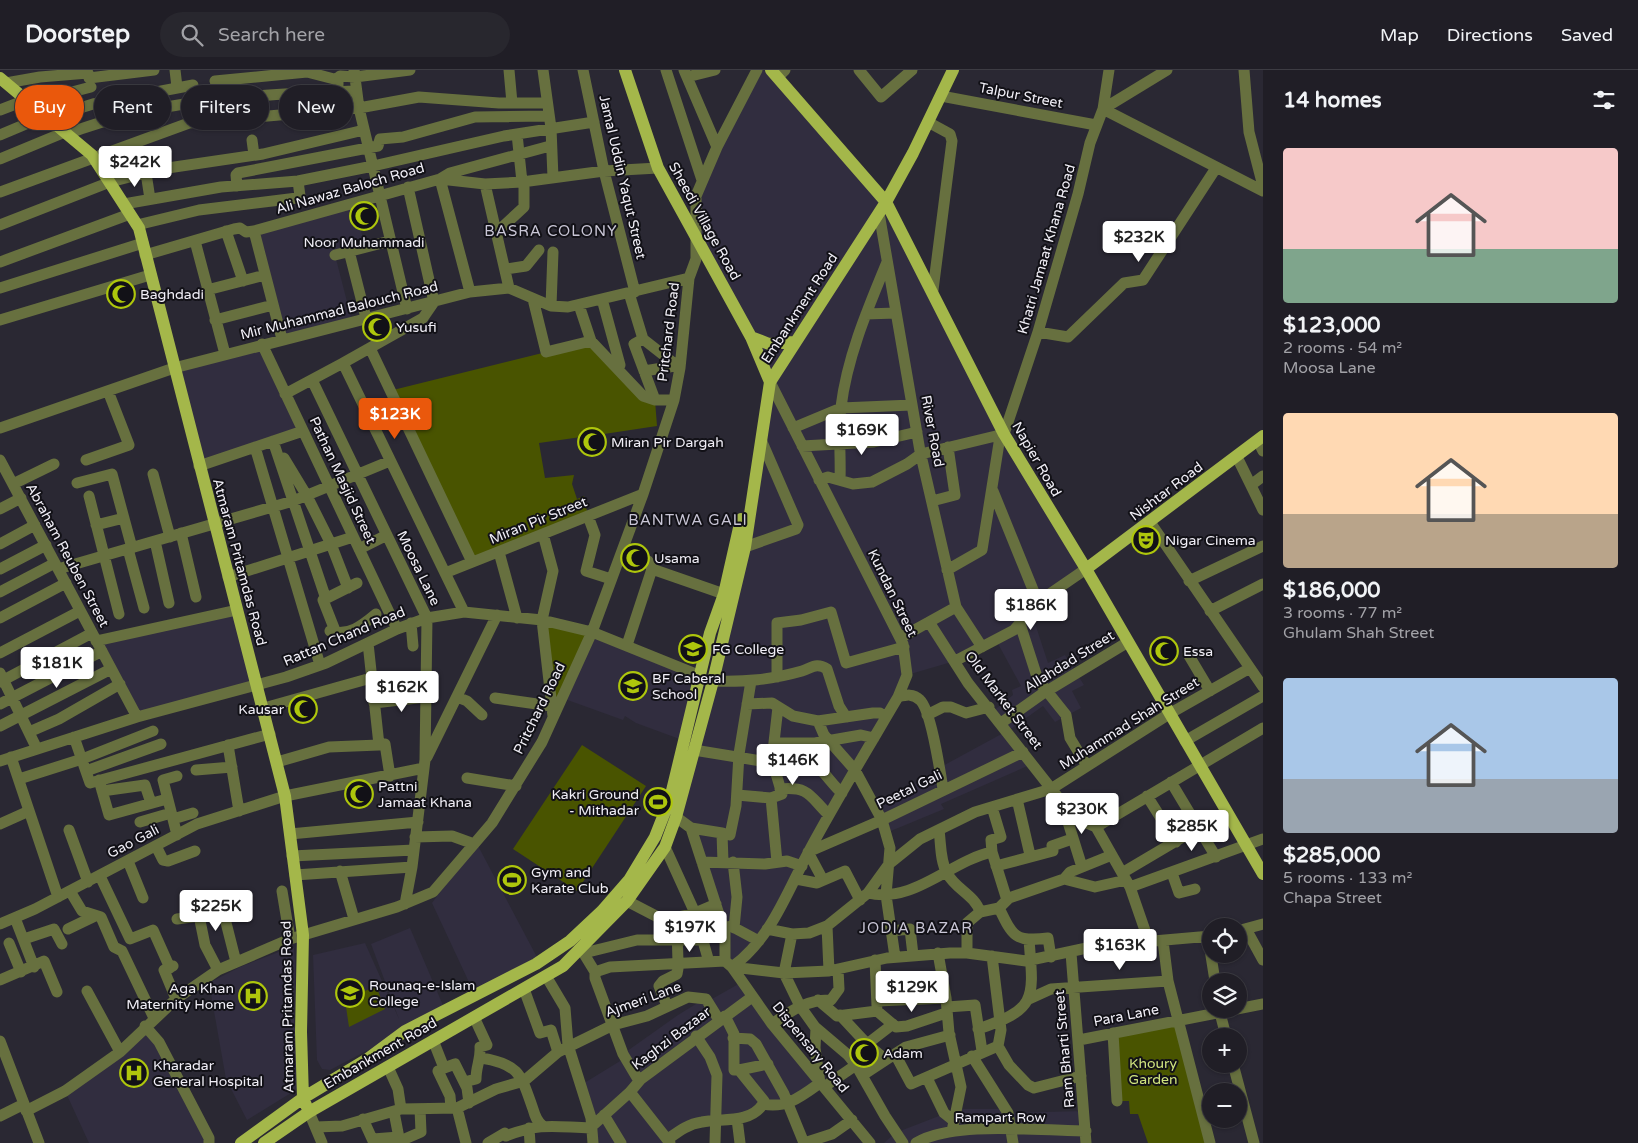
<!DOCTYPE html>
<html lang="en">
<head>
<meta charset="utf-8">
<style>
  :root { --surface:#201e26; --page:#28272e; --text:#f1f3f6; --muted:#a2a2a7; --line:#3d3c43; --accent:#ea580c }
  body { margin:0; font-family:"Varela Round",sans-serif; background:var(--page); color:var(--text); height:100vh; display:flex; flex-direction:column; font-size:19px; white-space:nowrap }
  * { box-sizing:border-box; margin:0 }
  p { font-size:16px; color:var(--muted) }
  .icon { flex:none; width:28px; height:28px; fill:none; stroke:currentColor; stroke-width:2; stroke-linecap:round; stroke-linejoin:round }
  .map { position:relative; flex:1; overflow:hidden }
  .side { display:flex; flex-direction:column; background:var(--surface); width:375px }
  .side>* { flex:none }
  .top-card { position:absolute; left:15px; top:15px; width:475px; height:45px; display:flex; gap:10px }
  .fabs { position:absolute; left:1202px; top:848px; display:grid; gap:10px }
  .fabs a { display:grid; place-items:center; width:45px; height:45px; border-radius:50%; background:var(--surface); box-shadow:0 1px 4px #0004,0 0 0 1px var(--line); font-size:25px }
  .price { position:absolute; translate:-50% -42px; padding:0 11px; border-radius:5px; background:#fff; color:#222; font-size:16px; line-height:32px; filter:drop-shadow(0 1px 2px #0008) }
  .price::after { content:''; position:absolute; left:50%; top:30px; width:15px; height:11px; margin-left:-8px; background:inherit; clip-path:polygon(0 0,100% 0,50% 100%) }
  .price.current { background:var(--accent); color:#fff }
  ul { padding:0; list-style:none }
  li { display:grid; align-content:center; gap:10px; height:265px; padding:0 20px }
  li span { display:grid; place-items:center; height:155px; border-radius:5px; color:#555 }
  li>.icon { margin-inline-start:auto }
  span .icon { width:90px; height:90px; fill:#fffc; stroke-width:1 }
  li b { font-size:21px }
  h2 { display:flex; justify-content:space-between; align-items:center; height:60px; padding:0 20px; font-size:21px }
  .pill { padding:0 18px; border-radius:22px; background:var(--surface); box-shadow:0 1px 4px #0004,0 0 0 1px var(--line); font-size:18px; line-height:45px }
  .pill.current { background:var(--accent); color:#fff }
  header { display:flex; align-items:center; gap:30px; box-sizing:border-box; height:70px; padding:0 25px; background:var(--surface); border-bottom:1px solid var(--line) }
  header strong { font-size:24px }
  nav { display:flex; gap:28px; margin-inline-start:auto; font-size:18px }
  .search { width:350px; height:45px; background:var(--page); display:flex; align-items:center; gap:12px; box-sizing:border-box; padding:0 18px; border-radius:28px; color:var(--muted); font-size:19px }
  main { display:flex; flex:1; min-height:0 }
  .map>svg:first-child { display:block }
  .built { fill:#312d3f }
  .green { fill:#495400 }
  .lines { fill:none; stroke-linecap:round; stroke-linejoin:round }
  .minor { stroke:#67703f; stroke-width:11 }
  .major { stroke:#a4b74a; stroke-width:12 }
  .labels { text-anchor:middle; stroke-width:4; stroke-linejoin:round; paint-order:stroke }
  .street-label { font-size:14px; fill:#f1eff7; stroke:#121117 }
  .poi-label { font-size:14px; fill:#f1eff7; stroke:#121117; text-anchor:start }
  .park-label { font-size:14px; fill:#d1e57f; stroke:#121117 }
  .neighbourhood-label { font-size:15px; letter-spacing:1px; fill:#c9c6d6; stroke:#121117 }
</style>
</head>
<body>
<header>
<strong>Doorstep</strong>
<div class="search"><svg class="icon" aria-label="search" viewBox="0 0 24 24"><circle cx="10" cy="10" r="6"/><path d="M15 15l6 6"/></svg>Search here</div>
<nav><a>Map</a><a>Directions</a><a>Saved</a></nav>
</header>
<main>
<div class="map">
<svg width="1263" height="1073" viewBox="0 0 1263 1073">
  <rect width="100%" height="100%" fill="#2a2833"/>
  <path class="built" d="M758 0H772L885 132 769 307 697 166 702 110Z
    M886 132 1004 364 1084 496 1031 541 1048 593 1065 585 1084 615 1072 621 1081 638 1055 652 1043 636 1008 661 1032 694 941 734 944 739 886 763 873 733 940 703 939 698 1007 661 992 642 1013 625 1012 620 1021 616 996 570 955 591 907 605 786 828 732 897 725 863 691 758 676 747 713 611 770 312Z
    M355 137 365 177 335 185 352 251 282 269 254 161Z
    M262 274 303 361 199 396 174 298Z
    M237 540 258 616 137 647 96 571Z
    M592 562 701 604 685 671 636 653 625 646 623 650 562 628Z
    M476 772 539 891 475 925 432 833Z
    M410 858 445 940 330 1000 322 999 317 990 313 885 365 873 399 949 371 874Z
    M289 878H294L295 892 294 958H298L299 1018 247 1050 226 1009 209 913 240 897Z
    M742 912 820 1013 802 1025 761 1038 701 1052 670 1073H593L581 1015 625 988 623 984 678 945 704 929H712Z
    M145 956 209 1070 204 1073H89L66 1023Z
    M957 1039H1005L1008 1043 1084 1041 1086 1073H884L895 1063Z"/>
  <path class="green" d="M591 271 655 330 657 356 604 364 581 362V367L539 373 545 408 574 405 572 414 577 429 584 426 588 446 472 492 393 320Z
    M547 556 592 562 554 647Z
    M582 675 646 716 577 821 513 779Z
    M376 916 385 939 349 957 345 930Z
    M1178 950 1210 1073H1148L1138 1044H1130L1129 1031H1117L1113 963Z"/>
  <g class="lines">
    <path class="minor" d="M175 0 177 17
      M354 0 359 38 407 239
      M509 0 512 33
      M543 0 551 58 553 108
      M583 0 604 101 635 222
      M666 0 702 110
      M684 0 717 77
      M859 0 881 27 912 0
      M1244 0 1249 62 1263 116
      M687 7 715 0
      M778 7 785 0
      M89 8 154 0
      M215 11 307 2 338 10
      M6 13 40 7 88 3
      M338 15V8L340 6 355 7 410 0
      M941 26 1096 55
      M30 33 91 17
      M1103 39 1263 121
      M1103 39 1167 0
      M0 40 26 30
      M48 48 93 34 193 15
      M928 52 950 64 952 71 933 220
      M67 64C158 29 260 24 356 21
      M517 64 522 112
      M0 65 45 46
      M252 70 254 85
      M0 89 65 62
      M146 103 150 129
      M485 114 509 218
      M237 116 236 105 238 103 378 76 380 69 403 67 475 47 549 46
      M408 117 434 232 423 248 343 293 464 542
      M0 122 189 53 359 38 419 27 499 33H547
      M124 134 221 117 298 111 373 96 504 66 594 52
      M879 143 920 381 956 537 982 577
      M0 155 110 112 161 99 263 84 364 60
      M137 155 199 140 297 128 300 126 298 111
      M226 161 243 211
      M254 161 282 269
      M497 162 524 137V112
      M195 171 225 284
      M349 181 366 248
      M145 185 234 159 240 158 246 162 254 161 440 109 485 114 522 112 604 101 658 98
      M335 185 390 171
      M0 192 130 144
      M506 199 526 196 539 180
      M0 218 143 173
      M207 220 265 205
      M470 222 440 109 450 103 550 76
      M629 223 643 269 680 298
      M533 229 546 282 591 271
      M602 229 620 295 617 298
      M579 235 591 271 643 326 655 330H674
      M551 236 553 182
      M866 244 896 243
      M0 250 150 205
      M215 250 273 235
      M1038 262 1068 267 1124 213 1143 210 1216 98
      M643 269 634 274 655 330
      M262 274 397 559
      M370 278 472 492
      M644 301 675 296
      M312 310 427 548 425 690 412 797 405 834
      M285 324 343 293
      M0 358 174 298 470 222 509 218 551 236 568 237 689 208
      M793 358 841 338 912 335
      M273 371 326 529
      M1258 371 1263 381
      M802 376 874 372 917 362
      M255 377 320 595
      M1237 387 1263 440
      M284 388 307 426 331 474 348 518
      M0 390 137 647
      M86 390 129 375 108 321
      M199 396 303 361
      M153 404 170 467
      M819 410 828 407 853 414 872 412 907 394 921 384 1004 364
      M840 410C841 386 838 361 841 337 847 287 868 238 887 192
      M77 413 112 404 132 478
      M13 414 54 394
      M1251 415 1263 406
      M993 421 1038 532
      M89 426 119 544
      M932 431 955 425 948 377
      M0 439 21 428
      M588 446 595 465 586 501 611 509
      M1150 452 1263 617
      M96 455 124 448
      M181 463 196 527
      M543 464 553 501 542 550 553 646
      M155 471 169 533
      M0 474 35 455
      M745 477 796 459 798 455 762 372
      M128 479 144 538
      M359 479 387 465
      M499 482 517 548
      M648 491 652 499 724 524
      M0 499 46 475
      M58 499 293 431 390 391
      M947 500 982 480 999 373 1004 364 1038 262 1078 124 1090 73 1103 39 1109 0
      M445 503 643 424
      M228 507 353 467
      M1189 511 1263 476
      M0 522 55 493
      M1210 541 1263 514
      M0 548 66 513
      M929 552 968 613 1068 740 1074 748 1096 757 1130 817 1149 872
      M411 553 413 576
      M1020 554 1038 610 1066 645 1070 668 1087 696
      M330 561C348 567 363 555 376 544
      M336 563 323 530 357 513
      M900 568 956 537
      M96 571 237 540
      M627 575 652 499
      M0 583 80 541
      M1188 584 1210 621
      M955 591 1014 560 1038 532 1086 499
      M0 603 37 679
      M777 607V553L801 550 831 542 846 593 904 577
      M713 611C745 612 770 610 802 601 812 598 816 592 827 599L839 636 846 647
      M0 612 92 563
      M457 627 467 631 482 645
      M898 627C906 625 913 623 920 630 931 640 940 701 943 719
      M495 628 551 636
      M374 633 426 627
      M0 634 102 581
      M747 634 772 633 793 646 818 651 873 643H880L886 647
      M264 638 371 608
      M927 645 943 637H951L966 643 989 637
      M818 651 824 665 855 700 882 750 890 778 886 825 895 887
      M1001 653 1042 624 1128 572
      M0 656 111 599
      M29 662 59 649 120 614
      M74 667 90 713 270 664
      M1185 671 1263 626
      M775 673H815L861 665 874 668
      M228 675 239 741
      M379 675 385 674 390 706
      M694 680 761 691 811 693C823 698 831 714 842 723
      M11 687 58 827
      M427 687 497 545
      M0 691 137 647 286 607 326 593 397 559 427 548 464 542 542 550 592 562 701 606
      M277 692 329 677 379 675 368 573
      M196 700 232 697
      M86 701 161 674
      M177 706 163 710 177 765
      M467 708 516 716
      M19 709 82 689 153 661
      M99 710 109 745 167 729
      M1171 712 1216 787
      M780 719C810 716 810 727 829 745
      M102 721 145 715 151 733
      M737 725 771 728
      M1147 726 1176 772
      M1017 729 1030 785
      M1063 736 1082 797
      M992 737 1001 767 991 770 992 782 1007 830
      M676 747 691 758 725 863V891L732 897 772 954 870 1073
      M173 749 193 743
      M140 752 171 743
      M0 754 29 741
      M1096 757 1263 658
      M691 758 722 763 723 792
      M69 760 88 812
      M939 760C941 774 940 791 947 803 955 819 975 825 980 842
      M722 763 730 765 736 736 739 684 751 611
      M290 764 418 752
      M415 767 452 766 474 774
      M156 776 163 790 168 791 195 781
      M665 777 695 843 678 847 677 857
      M292 786 414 780
      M128 791 143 828
      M702 792 765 794 787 791 802 796
      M733 792 737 827 734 858
      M777 792 771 728 782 724 772 690 778 637
      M996 796 1053 781 1052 776 1072 769
      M340 801 354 849
      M1122 803 1198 758
      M1172 803 1179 823 1195 819
      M295 805 412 797
      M100 806 130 869 153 860 170 898
      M796 809 817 813 845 801 860 830
      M1064 809 1070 802 1112 785
      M823 810 808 782 882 750 1023 682
      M1130 817 1263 769
      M70 821 82 841 101 847 114 877 122 881 154 948
      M282 821 290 869
      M868 823C914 834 950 791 992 782
      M220 829 236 892
      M196 831 205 875 218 900
      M627 831 677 857 678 893
      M999 838C1013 867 1015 872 1048 868L1051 887
      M15 848 34 897
      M177 849 199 846
      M0 854 35 839 197 754 285 726 424 698
      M827 856 829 901
      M727 857 731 856 759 871
      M68 859 95 846
      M767 859 792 864 809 863 827 856 868 823 889 794 920 769 975 742 1051 719 1169 644 1250 598
      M1246 859 1263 890
      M1241 860 1263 854
      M891 861 910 859 913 885
      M792 864 784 903 800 936 815 957 848 985 856 995 885 1046 903 1073
      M1208 867 1215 911
      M24 869 54 859 62 874
      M1163 871 1168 911 1210 1073
      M9 873 21 902
      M581 879 595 902V908L623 984 639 1011
      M584 883 637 870H703
      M938 883 946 928 949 963 961 1017 952 1061
      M967 883V853L980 842 999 838 1009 828 1064 809 1095 817 1126 810
      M1071 883 1086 1073
      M992 886 1001 960 998 976 1009 995 1028 1015 1034 1018 1081 1006
      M875 890 877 936
      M709 892 695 843 716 834
      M173 896 164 900 176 929
      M732 897C771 869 787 822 809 781 837 729 868 678 898 627L907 605 903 574 770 312
      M732 897 784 903 829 901 887 888 950 883H967L1026 891 1096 876 1211 866
      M595 902 610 897 725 891
      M546 906 565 938 568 975 591 1048 593 1073
      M0 910 44 891 57 922
      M524 919 540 963 551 960 558 982
      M87 921 120 982
      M1029 929 1051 919 1168 911
      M818 930 837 946 877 941 896 957 907 956 946 943
      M877 931 946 928
      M667 936 659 916 663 911 677 904 679 893
      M947 937 975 935 982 981
      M1219 939 1226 966
      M840 945 867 974 886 990
      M725 946 734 964V1000H739L764 1031 763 1034
      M772 954C791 941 807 929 831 930L839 919 838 899
      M145 956 159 972 209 1068V1073
      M978 959C1037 939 1034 930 1029 870
      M1113 963 1117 1031
      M696 966 710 987 717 1005 715 1073
      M733 968 750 969 756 974 784 1024 804 1073
      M433 970 444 998 438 1001 450 1026 451 1038
      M1079 970 1263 934
      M0 971 39 1073
      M867 974 893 954
      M895 984 906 977 950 965
      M972 986 1008 1043 1013 1073
      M481 988C520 994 521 1005 533 1039 535 1046 537 1052 543 1056
      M1233 994 1254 1073
      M388 997 398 1019 401 1039
      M444 998 455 994 467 1018 469 1033
      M739 1000 768 994
      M863 1005 895 984 911 1014 998 976
      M927 1008 944 1043 954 1051
      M464 1012 476 1009C476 996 481 989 480 977L487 975 474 947
      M824 1017 856 995
      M630 1022 670 1073
      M763 1034C786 1039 802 1026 820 1013L815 978 816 958
      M457 1038 466 1073
      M26 1041 65 1021 120 982 176 929 218 900 290 869 397 837 433 822 492 753 542 672 592 562 643 424 674 330 680 298 689 208 696 189V126L717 77 757 0
      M309 1042 322 1073
      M394 1042 400 1073
      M604 1045 621 1073
      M0 1046 24 1034
      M363 1049 374 1073
      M737 1049 740 1073
      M316 1057 342 1056 401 1039 457 1038 496 1019 524 1011 558 982 613 955 647 946 688 927 706 929 719 950
      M529 1058 530 1073
      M373 1069 399 1067
      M668 1069C679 1061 688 1054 702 1052 721 1048 750 1054 763 1034
      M400 1071 421 1062 420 1039
      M488 1073 505 1063 506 1066C542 1052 555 1057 590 1058L630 1022 641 1009 752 927
      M804 1073 832 1064 852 1050
      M916 1073C953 1050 1041 1061 1086 1061"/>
    <path class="major" d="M625 0 658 98 751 267 770 312
      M771 0 886 132 1004 364 1086 499 1263 804
      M0 8 92 85 139 158 285 726 303 865 301 962 303 1028 309 1042
      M751 267 769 274 794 272
      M1086 499 1263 366
      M241 1073 303 1028 366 990 405 961 536 894 570 871 602 841 629 810 655 767 670 729 710 563 724 524 741 449
      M264 1073 309 1042 563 896 627 831 665 777 676 747 713 611 745 477 770 312 886 132 913 83 953 0"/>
  </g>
  <defs>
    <symbol id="mosque-ring" viewBox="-11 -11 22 22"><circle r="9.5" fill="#121117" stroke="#aec60c" stroke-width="1.5"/><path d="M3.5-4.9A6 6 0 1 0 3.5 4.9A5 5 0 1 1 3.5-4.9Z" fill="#aec60c"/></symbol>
    <symbol id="theatre-ring" viewBox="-11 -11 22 22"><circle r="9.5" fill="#121117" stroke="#aec60c" stroke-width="1.5"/><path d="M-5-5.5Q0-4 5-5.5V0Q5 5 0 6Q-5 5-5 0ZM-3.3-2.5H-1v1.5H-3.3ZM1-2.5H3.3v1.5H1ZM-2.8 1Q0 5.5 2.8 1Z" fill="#aec60c"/></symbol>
    <symbol id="university-ring" viewBox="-11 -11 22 22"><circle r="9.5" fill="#121117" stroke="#aec60c" stroke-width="1.5"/><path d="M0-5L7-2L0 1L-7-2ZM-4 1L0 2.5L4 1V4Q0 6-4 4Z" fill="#aec60c"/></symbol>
    <symbol id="stadium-ring" viewBox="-11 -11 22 22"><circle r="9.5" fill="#121117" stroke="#aec60c" stroke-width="1.5"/><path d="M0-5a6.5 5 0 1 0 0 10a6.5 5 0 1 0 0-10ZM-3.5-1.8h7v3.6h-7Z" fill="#aec60c"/></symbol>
    <symbol id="hospital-ring" viewBox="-11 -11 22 22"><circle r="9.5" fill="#121117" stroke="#aec60c" stroke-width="1.5"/><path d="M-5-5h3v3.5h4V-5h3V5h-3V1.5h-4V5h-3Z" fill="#aec60c"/></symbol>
  </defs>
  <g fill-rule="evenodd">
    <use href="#mosque-ring" x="348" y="130" width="32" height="32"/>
    <use href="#mosque-ring" x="105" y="208" width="32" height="32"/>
    <use href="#mosque-ring" x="361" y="241" width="32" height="32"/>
    <use href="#mosque-ring" x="576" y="356" width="32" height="32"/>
    <use href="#theatre-ring" x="1130" y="454" width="32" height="32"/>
    <use href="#mosque-ring" x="619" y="472" width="32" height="32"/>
    <use href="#university-ring" x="677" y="563" width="32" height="32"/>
    <use href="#mosque-ring" x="1148" y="565" width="32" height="32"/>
    <use href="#university-ring" x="617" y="600" width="32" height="32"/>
    <use href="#mosque-ring" x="287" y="623" width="32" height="32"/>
    <use href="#mosque-ring" x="343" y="708" width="32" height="32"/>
    <use href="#stadium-ring" x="642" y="716" width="32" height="32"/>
    <use href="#stadium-ring" x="496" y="794" width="32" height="32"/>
    <use href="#university-ring" x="334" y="907" width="32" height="32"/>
    <use href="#hospital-ring" x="237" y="910" width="32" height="32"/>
    <use href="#mosque-ring" x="848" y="967" width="32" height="32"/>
    <use href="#hospital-ring" x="118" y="987" width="32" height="32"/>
  </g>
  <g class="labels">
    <g class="street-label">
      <text transform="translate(1021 25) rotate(11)" y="5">Talpur Street</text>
      <text transform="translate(623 107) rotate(77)" y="5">Jamal Uddin Yaqut Street</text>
      <text transform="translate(350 118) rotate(-16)" y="5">Ali Nawaz Baloch Road</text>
      <text transform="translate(705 151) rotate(61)" y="5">Sheedi Village Road</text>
      <text transform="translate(1046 179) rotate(-74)" y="5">Khatri Jamaat Khana Road</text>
      <text transform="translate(799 238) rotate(-57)" y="5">Embankment Road</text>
      <text transform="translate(339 240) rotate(-14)" y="5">Mir Muhammad Balouch Road</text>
      <text transform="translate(668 262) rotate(-83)" y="5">Pritchard Road</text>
      <text transform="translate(933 361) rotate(79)" y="5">River Road</text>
      <text transform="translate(1037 389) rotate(60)" y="5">Napier Road</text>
      <text transform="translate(343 410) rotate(65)" y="5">Pathan Masjid Street</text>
      <text transform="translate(1166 421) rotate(-37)" y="5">Nishtar Road</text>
      <text transform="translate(538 450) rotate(-22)" y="5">Miran Pir Street</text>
      <text transform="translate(68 485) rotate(62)" y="5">Abraham Reuben Street</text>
      <text transform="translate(240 492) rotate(75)" y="5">Atmaram Pritamdas Road</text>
      <text transform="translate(419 498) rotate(64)" y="5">Moosa Lane</text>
      <text transform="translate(893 523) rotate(64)" y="5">Kundan Street</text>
      <text transform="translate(344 566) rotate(-23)" y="5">Rattan Chand Road</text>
      <text transform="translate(1069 591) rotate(-32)" y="5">Allahdad Street</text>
      <text transform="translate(1004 630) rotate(53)" y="5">Old Market Street</text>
      <text transform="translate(539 638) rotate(-64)" y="5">Pritchard Road</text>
      <text transform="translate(1129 653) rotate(-32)" y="5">Muhammad Shah Street</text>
      <text transform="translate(909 719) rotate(-26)" y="5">Peetal Gali</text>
      <text transform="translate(133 771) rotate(-28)" y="5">Gao Gali</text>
      <text transform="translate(643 929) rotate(-20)" y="5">Ajmeri Lane</text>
      <text transform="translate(287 937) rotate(-91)" y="5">Atmaram Pritamdas Road</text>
      <text transform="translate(1126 945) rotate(-11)" y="5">Para Lane</text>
      <text transform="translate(671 968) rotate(-37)" y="5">Kaghzi Bazaar</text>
      <text transform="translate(811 977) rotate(51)" y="5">Dispensary Road</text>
      <text transform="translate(1064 979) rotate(-95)" y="5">Ram Bharti Street</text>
      <text transform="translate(380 983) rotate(-30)" y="5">Embankment Road</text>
      <text x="1000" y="1052">Rampart Row</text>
    </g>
    <g class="poi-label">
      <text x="364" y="177" text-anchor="middle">Noor Muhammadi</text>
      <text x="140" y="229">Baghdadi</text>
      <text x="396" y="262">Yusufi</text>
      <text x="611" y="377">Miran Pir Dargah</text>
      <text x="1165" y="475">Nigar Cinema</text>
      <text x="654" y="493">Usama</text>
      <text x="712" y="584">FG College</text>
      <text x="1183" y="586">Essa</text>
      <text x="652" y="613">BF Caberal<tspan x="652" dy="16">School</tspan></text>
      <text x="284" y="644" text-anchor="end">Kausar</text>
      <text x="378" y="721">Pattni<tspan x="378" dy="16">Jamaat Khana</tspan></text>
      <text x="639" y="729" text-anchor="end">Kakri Ground<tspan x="639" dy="16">- Mithadar</tspan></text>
      <text x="531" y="807">Gym and<tspan x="531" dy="16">Karate Club</tspan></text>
      <text x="369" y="920">Rounaq-e-Islam<tspan x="369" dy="16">College</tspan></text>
      <text x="234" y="923" text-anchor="end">Aga Khan<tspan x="234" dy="16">Maternity Home</tspan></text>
      <text x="883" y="988">Adam</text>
      <text x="153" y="1000">Kharadar<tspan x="153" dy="16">General Hospital</tspan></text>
    </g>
    <g class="park-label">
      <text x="1153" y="998">Khoury<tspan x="1153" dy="16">Garden</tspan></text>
    </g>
    <g class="neighbourhood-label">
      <text x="551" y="166">BASRA COLONY</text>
      <text x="688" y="455">BANTWA GALI</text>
      <text x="916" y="863">JODIA BAZAR</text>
    </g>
  </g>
</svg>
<div class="fabs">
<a><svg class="icon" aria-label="locate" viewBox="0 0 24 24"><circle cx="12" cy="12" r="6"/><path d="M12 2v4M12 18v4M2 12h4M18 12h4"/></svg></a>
<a><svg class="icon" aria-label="layers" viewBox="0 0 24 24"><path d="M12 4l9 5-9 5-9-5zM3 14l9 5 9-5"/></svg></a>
<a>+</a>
<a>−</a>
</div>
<b class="price" style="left:135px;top:118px">$242K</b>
<b class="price" style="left:1139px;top:193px">$232K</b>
<b class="price current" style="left:395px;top:370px">$123K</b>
<b class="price" style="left:862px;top:386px">$169K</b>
<b class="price" style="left:1031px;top:561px">$186K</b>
<b class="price" style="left:57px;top:619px">$181K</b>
<b class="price" style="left:402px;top:643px">$162K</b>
<b class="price" style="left:793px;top:716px">$146K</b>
<b class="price" style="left:1082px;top:765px">$230K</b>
<b class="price" style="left:1192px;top:782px">$285K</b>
<b class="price" style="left:216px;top:862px">$225K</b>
<b class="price" style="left:690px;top:883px">$197K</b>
<b class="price" style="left:1120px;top:901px">$163K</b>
<b class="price" style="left:912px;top:943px">$129K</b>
<div class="top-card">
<a class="pill current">Buy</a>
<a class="pill">Rent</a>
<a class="pill">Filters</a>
<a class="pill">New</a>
</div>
</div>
<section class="side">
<h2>14 homes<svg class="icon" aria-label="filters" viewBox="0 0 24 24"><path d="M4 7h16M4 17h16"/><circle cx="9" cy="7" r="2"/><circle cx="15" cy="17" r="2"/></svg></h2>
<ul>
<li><span style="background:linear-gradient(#f6c9c9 65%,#7fa58c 0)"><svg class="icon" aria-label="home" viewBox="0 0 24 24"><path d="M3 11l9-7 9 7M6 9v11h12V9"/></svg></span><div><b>$123,000</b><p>2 rooms · 54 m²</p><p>Moosa Lane</p></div></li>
<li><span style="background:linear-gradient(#ffd9b3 65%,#b9a48a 0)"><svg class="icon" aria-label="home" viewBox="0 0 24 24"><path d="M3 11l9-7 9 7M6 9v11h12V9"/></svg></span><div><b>$186,000</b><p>3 rooms · 77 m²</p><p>Ghulam Shah Street</p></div></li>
<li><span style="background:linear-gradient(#a9c7e8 65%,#9aa5b1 0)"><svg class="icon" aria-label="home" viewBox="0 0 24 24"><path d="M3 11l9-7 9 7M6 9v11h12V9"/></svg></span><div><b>$285,000</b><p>5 rooms · 133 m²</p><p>Chapa Street</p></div></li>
</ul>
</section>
</main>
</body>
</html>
